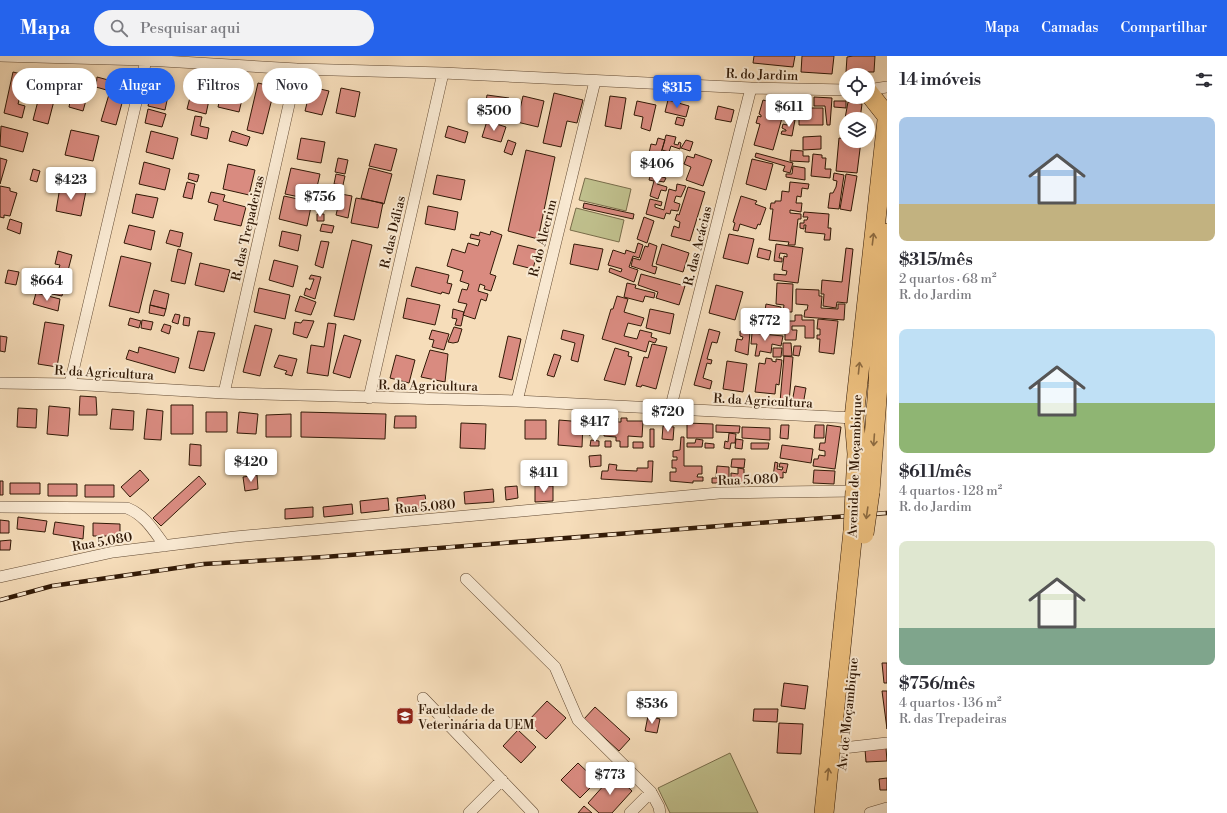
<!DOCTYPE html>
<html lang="pt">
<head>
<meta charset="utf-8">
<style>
  :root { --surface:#fff; --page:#f2f2f3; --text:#2b2b33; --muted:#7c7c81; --accent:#2563eb }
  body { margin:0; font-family:"Libre Bodoni",serif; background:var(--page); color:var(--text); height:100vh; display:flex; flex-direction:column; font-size:15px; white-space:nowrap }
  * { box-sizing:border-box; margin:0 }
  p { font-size:13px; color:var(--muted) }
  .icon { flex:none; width:22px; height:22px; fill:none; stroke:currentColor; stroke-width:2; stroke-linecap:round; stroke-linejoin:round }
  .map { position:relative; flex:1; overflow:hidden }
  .details { display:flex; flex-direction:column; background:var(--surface); width:340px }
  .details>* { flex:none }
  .hud { position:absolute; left:12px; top:12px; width:380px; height:36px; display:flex; gap:8px }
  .buttons { position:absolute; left:839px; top:12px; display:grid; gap:8px }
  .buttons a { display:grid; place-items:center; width:36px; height:36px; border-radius:50%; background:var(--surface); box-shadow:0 2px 10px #0003; font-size:20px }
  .price { position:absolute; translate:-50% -34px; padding:0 9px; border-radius:4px; background:#fff; color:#222; font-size:13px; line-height:26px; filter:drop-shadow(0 1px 2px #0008) }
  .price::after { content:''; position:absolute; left:50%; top:24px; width:12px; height:9px; margin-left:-6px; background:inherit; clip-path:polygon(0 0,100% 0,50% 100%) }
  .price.on { background:var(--accent); color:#fff }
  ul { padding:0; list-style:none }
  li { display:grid; align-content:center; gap:8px; height:212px; padding:0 12px }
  li span { display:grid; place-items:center; height:124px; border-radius:8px; color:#555 }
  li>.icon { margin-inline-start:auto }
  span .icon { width:72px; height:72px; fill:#fffc; stroke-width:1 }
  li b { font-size:17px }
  h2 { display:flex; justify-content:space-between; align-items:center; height:48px; padding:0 12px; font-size:17px }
  .tag { padding:0 14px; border-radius:18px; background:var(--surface); box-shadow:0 2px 10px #0003; font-size:14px; line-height:36px }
  .tag.on { background:var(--accent); color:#fff }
  header { display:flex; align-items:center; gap:24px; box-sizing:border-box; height:56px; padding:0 20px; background:var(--accent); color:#fff }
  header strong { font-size:19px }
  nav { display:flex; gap:22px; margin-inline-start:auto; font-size:14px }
  .search { width:280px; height:36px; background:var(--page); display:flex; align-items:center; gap:10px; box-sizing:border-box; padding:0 14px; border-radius:22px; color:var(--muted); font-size:15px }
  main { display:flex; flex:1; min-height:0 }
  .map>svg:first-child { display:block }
  .green { fill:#c0c08d; stroke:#786c4a }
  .building { fill:#d98b80; stroke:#311906 }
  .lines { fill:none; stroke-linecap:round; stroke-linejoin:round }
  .street-casing { stroke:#624a33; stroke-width:12 }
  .highway-casing { stroke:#311906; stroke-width:20 }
  .street { stroke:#f9e9d2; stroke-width:11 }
  .highway { stroke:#ebbe7d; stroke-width:19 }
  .rail-casing { stroke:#311906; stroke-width:4.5 }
  .rail { stroke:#f9e9d2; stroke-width:3; stroke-dasharray:9; stroke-linecap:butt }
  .highway-bridge-casing { stroke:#311906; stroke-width:20; stroke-linecap:butt }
  .highway-bridge { stroke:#ebbe7d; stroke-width:19 }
  .oneway { stroke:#8e6c42 }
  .labels { text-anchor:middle; stroke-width:4; stroke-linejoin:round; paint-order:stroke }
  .street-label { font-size:13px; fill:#311906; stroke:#f9e9d2 }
  .poi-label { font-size:13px; fill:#311906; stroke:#f9e9d2; text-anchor:start }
</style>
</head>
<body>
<header>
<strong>Mapa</strong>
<div class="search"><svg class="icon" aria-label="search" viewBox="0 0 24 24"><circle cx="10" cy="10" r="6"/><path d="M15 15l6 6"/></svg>Pesquisar aqui</div>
<nav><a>Mapa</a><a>Camadas</a><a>Compartilhar</a></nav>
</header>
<main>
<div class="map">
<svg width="887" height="757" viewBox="0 0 887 757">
  <rect width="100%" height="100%" fill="#f6ddba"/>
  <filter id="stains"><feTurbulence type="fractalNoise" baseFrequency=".005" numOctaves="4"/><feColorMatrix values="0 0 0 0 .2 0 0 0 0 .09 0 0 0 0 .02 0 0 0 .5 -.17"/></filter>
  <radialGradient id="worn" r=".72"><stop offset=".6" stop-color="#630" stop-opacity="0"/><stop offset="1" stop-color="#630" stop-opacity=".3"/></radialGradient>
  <path class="green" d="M585 122 631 133 626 155 579 144Z
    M576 152 624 164 619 186 570 174Z
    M730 697 758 757H670L658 732Z"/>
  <path class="building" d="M754 0H795L793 11 753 7Z
    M802 0H834L832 18 801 16Z
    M853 0H875L874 16H846L847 1Z
    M13 16 33 21 30 35 22 33 18 48 25 50 22 62 4 57Z
    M45 18 90 30 83 55 69 51 71 41 56 37 48 68 33 64Z
    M161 18 172 21 165 54 148 50 153 27 158 29Z
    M97 21 127 29 116 69 101 65 110 35 96 31Z
    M194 26 212 30 206 58 187 53Z
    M224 26 245 31 239 56 218 51Z
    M258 27 275 31 263 78 247 74Z
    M311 31 329 35 322 59 305 55Z
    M341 32 360 36 355 61 336 57Z
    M554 37 583 44 577 67 567 65 561 91 543 87Z
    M487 39 509 42 506 61 484 58Z
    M523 40 544 45 538 71 517 66Z
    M610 40 626 42 621 73 605 70Z
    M814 41 832 42 830 69H827L825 50H814Z
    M668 44 689 50 686 61 665 56Z
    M763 44 789 51 785 63 782 62 773 94 754 89 760 68 756 67 758 60 761 61V59L759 58Z
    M637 45 656 49 650 75 641 72 643 61 634 59Z
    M834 45H846V52L834 51Z
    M848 46 862 48 860 63H846V79H842Z
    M718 50 734 54 731 66 715 63Z
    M799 52H823V69H799Z
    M148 53 166 58 162 71 145 67Z
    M195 60 202 61 200 70 209 72 207 83 191 79Z
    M677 61 685 63 683 70 675 68Z
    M791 63 795 64 792 80 781 78 782 75H786V74L782 72 783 68 787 69Z
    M487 65 506 71 501 86 482 81Z
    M1 70 28 77 23 96 0 90Z
    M448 70 468 76 465 87 445 81Z
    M71 74 99 80 93 105 65 99Z
    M151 75 178 82 173 103 146 96Z
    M232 75 250 81 247 90 229 85Z
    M666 79 676 81 674 88 678 89 679 86 681 87 680 93 671 90 669 96 662 94Z
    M821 80V93L803 94V81Z
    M301 82 325 86 321 107 297 103Z
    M658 82 665 84 660 100 649 97 651 88 656 89Z
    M839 82 846 83V85H861L857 117 836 115Z
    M508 84 516 87 512 99 504 96Z
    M686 84 693 86 690 95 681 92Z
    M375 88 397 93 391 115 369 110Z
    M526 94 555 101 538 183 508 175Z
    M791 94 803 95V100H809V106L790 105Z
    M756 97 793 107 790 117 783 115 785 110 755 101Z
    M695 98 712 104 703 130 686 124 691 111 684 108 687 100 694 102Z
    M813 98 822 99V102H826L825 113H831L830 122 811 120Z
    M0 102 7 104 0 128Z
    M338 102 348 104 345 118 335 116Z
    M752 103 773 108 766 134 746 128Z
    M144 106 170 113 165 134 139 128Z
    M228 108 255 114 249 139 223 133Z
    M793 110 805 112V124L786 121V118H792Z
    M291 112 320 118 314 144 285 138Z
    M369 112 392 118 384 148 361 142Z
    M33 113 40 115 37 126 30 124Z
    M652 113 657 114 655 119 666 122 664 126 658 125 657 128 667 131 666 135 661 134 658 143 650 140 654 125 649 124Z
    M189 117 199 119 197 126 188 123Z
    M834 117 844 119 839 153 828 152 830 137H833L836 131 837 125 833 124Z
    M336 118 345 120 343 129 334 128Z
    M846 118 857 120 851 155 840 153Z
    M437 119 465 124 461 144 433 138Z
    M187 126 195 128 192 143 183 141Z
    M790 126 809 128 808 133 802 132 801 141 797 140 796 147H802L801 156 790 154V157L801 158V163H798L795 189H788L789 186 769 184 773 153H770L771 147H775V145H781L782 135 789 136Z
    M677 128 686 130 681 141 676 140 674 146 680 148 678 155 671 154 670 158 666 157 664 163 646 158 650 143 662 146 661 150 655 148V151L664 154 669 133 676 135Z
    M0 130 10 132V135L17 137 10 160 4 159V162L0 161Z
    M60 131 86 135 81 160 56 155Z
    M688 131 705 136 690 185 671 180 674 170 679 172 680 166 675 164 677 158 679 159Z
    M211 136 225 139 223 145 246 151 241 170 214 164 218 149 208 146Z
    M136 138 158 142 153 162 132 157Z
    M341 138 352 140 348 162 336 159Z
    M284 140 312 146 307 170 279 163Z
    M741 140 757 145 755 148 766 152 760 169 758 168 756 173 740 168 738 175 733 174 735 167 733 166Z
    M356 142 383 147 378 172 351 167Z
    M584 147 634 158 633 163 583 152Z
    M428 150 458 156 455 174 425 168Z
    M804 156 829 158 828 172H831L830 184H824L825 178 805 176 806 169H804V173L800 172V167H804V164H807L808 161H803Z
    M317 158H324V165H317Z
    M644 161 654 165 647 187 637 183Z
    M10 163 22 167 20 178 7 173Z
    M322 168 334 170 332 177 320 175Z
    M129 169 155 175 151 194 124 187Z
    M170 174 183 177 180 191 166 187Z
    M282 175 301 179 298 195 279 190Z
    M491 175 502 179 490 218 496 220 491 235 484 233 485 230 480 228 478 235 488 238 486 245 481 243 475 263 463 259 467 248 458 246 462 233 467 234 469 228 460 225 463 215 447 210 452 193 465 197 468 187 478 190 480 184 470 182 471 178 479 180 480 176 490 179Z
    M729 178 754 183 748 208 723 202Z
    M352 184 372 189 354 264 334 260Z
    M321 185 329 186 323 212 315 209Z
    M638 187 643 189 639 202 633 200 629 211 638 214 634 226 609 216 610 212 621 216 622 213 608 209 613 194 625 198 626 194 635 197Z
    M649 187 657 190 652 210 657 211 655 218 631 210 633 202 640 204 645 190 648 191Z
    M574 188 603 193 598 214 570 208Z
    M662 188 689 197 683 216 656 208Z
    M776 188 803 192 798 227 774 224V218L786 219 787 215 782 214 784 200 787 201V198L780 197 779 202H782V206L774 205Z
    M518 189 538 194 533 213 513 208Z
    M759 192 771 195 769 204 757 201Z
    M846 192 853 193 847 247 837 246 836 252 823 250 824 238H821L822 224 842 226Z
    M178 193 192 197 185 228 171 225Z
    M58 195 72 199 64 230 50 226 53 213 58 215 60 209 55 208Z
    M121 200 151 207 139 257 109 250Z
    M274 204 298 210 293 231 269 224Z
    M200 207 230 214 224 236 195 229Z
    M416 211 449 219 447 227 452 228 449 238 442 236 441 238 411 230Z
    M8 214 19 216 16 229 5 227Z
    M641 218 685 230 679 249 656 242 658 236 638 229Z
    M311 219 321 221 315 243 304 239 306 232 310 234 314 223H309Z
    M627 227 636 229 635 232 655 237 654 242 645 240 643 246 624 241Z
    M777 227 793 228 792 256H783L784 249 776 248Z
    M55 228 64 230 62 240 52 238Z
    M716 229 743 236 735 264 709 257Z
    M259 232 290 239 285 263 254 256Z
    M796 233 819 234V240H822L821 252 838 253V248H845L844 264 804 261 805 254H807L808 249 796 248Z
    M154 234 169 238 166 253 150 249Z
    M36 237 60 243 58 255 33 248Z
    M300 240 316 246 311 259 295 255Z
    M617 240 628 243 624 256 644 262 641 270 628 267 624 280 637 283 640 274 652 277 651 281 657 283 655 287 649 285 646 296 602 283 611 253H613Z
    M407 242 440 249 435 269 403 262Z
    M766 248 781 251 779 263 764 261Z
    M150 249 166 253 164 260 149 257Z
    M453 253 464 256 461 270 455 269 457 263 452 262Z
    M650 253 674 258 670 278 646 272Z
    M175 258 180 259 178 268 172 266Z
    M795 259H802V264H814V282H805V270H792V274H797L796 284H785V265H795Z
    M184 261 190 262 189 270 183 269Z
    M130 262 141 265 139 272 128 269Z
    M818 263 838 265 834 298 819 296 820 283H817V279H820V273H817Z
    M142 264 153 266 151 274 141 272Z
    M303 264 314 265 307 282 293 278 295 266 301 267Z
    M45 266 64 269 57 311 38 308Z
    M328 267 336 268 328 320 307 317 311 289 324 291Z
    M164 268 171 270 169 278 161 275Z
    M774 268 782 269V277L773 276Z
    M255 269 272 273 260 320 243 316Z
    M454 271 462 273 458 286 453 287 448 286Z
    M709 273 720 276 717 287 712 286 707 303 712 304 711 308 707 307 703 322 712 325 710 333 694 329Z
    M432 274 449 278 444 294 432 291 434 284 429 283Z
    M563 274 584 279 578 306 571 304 575 287 561 283Z
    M198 275 215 277 204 315 189 312Z
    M740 275 750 276 748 299 735 295 737 283 742 284 743 281 740 280Z
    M752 277 783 280 781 290 772 288 771 297 760 295 759 300H755L757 288H751Z
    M344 279 361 284 350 322 333 317Z
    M0 280 7 281 5 296 0 295Z
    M508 280 521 283 512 324 499 321Z
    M783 287H791L792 300H783Z
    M652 288 667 291 656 333 642 329 641 331 636 330 644 301 648 302Z
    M794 290H801L799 300 793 299Z
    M139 291 179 302 175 317 126 303 129 294 138 297Z
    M615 292 629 296 628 300 632 301 625 329 604 324Z
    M773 292H782L781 301H773Z
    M430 294 448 298 445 326 421 321Z
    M554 298 561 300 554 321 547 319Z
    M279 299 297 303 292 320 285 318 287 315 274 311Z
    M396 299 415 304 409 327 390 322Z
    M784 300 793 301 789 346H780Z
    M766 302 772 303V305L776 306V303L782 304 779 329 776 328 775 338 755 336 759 307 765 308Z
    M727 305 747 308 743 336 723 333Z
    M795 330 806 332 803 349 792 347Z
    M80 340 96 341 97 359H79Z
    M171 349H193V378H171Z
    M49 350 70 352 68 380 47 378Z
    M18 352 37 353 36 372 17 371Z
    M112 353 134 355 133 374 110 373Z
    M147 353 163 355 161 384 144 383Z
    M206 356H227V376H206Z
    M239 356 258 358 256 378 237 377Z
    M301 356 386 358 385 383 301 381Z
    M291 358V381H266V359Z
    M593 358H600L599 364 618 362V366H621V362H627V365H643L642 381 628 380V391H620V385H616V381L604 380V373H599L598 379H589L590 363H593Z
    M395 360H416V372H394Z
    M525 364H546V383H525Z
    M559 364 583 366 582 391 558 389Z
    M461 367 486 368 485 393 460 392Z
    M687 367 713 368V382H687Z
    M716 369 740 370 739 377 716 376Z
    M781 369H789L788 383 780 382Z
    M815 369H824V382H814Z
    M827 369 841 371 835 413 813 410 814 403H818L819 399 825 400V395L819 394 820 387H825Z
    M663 370 674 371 673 384 662 383Z
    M742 371 770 372V384L742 382Z
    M650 373H654V391H650Z
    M729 377 736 378 735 387H731L730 393 724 392 725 385 728 386Z
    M681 381H684V410H702V418H698L697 421H703V425H693V427L670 425V416H676V412H672V404H677V401H673V395L680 394Z
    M696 383 703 384 702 391H687V387H695Z
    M736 383 743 384 742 393 735 392Z
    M591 384 599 385V390H590Z
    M605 385H611V391H605Z
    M633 386H643V392H633Z
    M705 387 714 388V392H705Z
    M751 387H769L768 393H751Z
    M190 388 201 389V410L189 409Z
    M782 389 813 393 811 407 780 402Z
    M601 399V410L590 411 589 400Z
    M732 403H745L744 412 731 411Z
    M648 405H653L652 426 601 423 602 415H608L609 408 617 409 616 414 637 415V412H648Z
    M775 406 778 407 777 413 782 414 783 411H779L780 407 788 408 786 417 783 416V422L773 421Z
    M717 410 729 411V421H716Z
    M738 412 744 413V427H712V422H731V417L738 418Z
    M140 414 149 424 130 441 121 431Z
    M814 414 835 415 834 428 813 427Z
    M257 419 258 433 245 435 243 421Z
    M199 420 206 428 161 470 153 462Z
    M0 425H3V439H0Z
    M10 427H40V438H10Z
    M48 428H77V440H48Z
    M85 429H114V441H85Z
    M517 430 518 442 506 444 505 431Z
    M535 430H553V445L535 446Z
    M493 433 494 446 465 448 464 436Z
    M425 439 427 452 399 455 397 442Z
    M388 442 389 454 361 457 360 445Z
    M352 448 353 458 324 461 323 451Z
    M313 451V461L285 463V453Z
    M18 461 47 465 45 476 17 473Z
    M0 464 9 465V477H0Z
    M55 466 84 470 83 483 53 478Z
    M93 467 120 468V480H93Z
    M11 484 10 494H0V485Z
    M882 607H887V627H884Z
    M784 627 808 630 805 653 781 650Z
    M882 635H887V673Z
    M547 645 566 662 546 683 527 666Z
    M595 651 630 683 619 695 584 663Z
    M754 653H778L777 666 753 665Z
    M648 660 660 663 657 677 645 675Z
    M779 667 803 668 801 698 777 697Z
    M518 674 536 691 521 707 503 690Z
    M886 692 887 705 866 706 865 693Z
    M578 707 597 725 580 742 561 724Z
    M614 718 632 735 612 757H599L588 747Z
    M887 722V734H880L879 723Z
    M584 750 592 757H578Z"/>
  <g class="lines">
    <defs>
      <path id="street" d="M0 0 146 4 297 13 443 17 751 32 846 34
        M868 34 887 31
        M0 327 70 328 224 337 517 345 854 362
        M70 328 146 4
        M224 337 297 13
        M369 342 443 17
        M517 345 595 25
        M670 354 751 32
        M0 451 127 452C145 459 154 475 165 490
        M0 521 113 496 235 481 719 437 855 435
        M466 523 555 611 578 664 651 736 659 751 660 757
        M423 642 533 757
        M843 692 887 687
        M469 757 502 724
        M630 757 651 736
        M870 757 887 752"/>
      <path id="highway" d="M868 36 887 60
        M855 435 857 398 854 362 887 64
        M870 436 878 329 884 193 887 177
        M824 757 853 475"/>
    </defs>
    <use href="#street" class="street-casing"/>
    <use href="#highway" class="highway-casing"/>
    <use href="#street" class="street"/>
    <use href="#highway" class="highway"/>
    <defs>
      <path id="rail" d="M0 544 52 530 204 508 324 501 887 457"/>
    </defs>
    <use href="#rail" class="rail-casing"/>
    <use href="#rail" class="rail"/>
    <defs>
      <path id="highway-bridge" d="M853 475 855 435
        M864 478 870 436"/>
    </defs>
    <use href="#highway-bridge" class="highway-bridge-casing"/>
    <use href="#highway-bridge" class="highway-bridge"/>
  </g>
  <defs><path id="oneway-shaft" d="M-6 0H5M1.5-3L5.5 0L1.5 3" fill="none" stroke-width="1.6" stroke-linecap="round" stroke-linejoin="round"/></defs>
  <g class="oneway">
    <use href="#oneway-shaft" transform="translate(873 183) rotate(-83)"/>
    <use href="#oneway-shaft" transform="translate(859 312) rotate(-84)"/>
    <use href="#oneway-shaft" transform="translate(874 384) rotate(94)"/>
    <use href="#oneway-shaft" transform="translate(867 457) rotate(98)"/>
    <use href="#oneway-shaft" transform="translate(828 718) rotate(-84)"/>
  </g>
  <defs>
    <symbol id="university-square" viewBox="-11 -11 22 22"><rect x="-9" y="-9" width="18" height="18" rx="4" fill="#8f2418" stroke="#f9e9d2"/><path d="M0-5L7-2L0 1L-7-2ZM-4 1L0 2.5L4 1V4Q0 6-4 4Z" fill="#fff"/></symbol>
  </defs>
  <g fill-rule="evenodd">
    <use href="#university-square" x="395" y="650" width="20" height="20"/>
  </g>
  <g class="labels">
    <g class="street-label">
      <text transform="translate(762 18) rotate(2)" y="5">R. do Jardim</text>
      <text transform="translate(247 172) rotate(-77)" y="5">R. das Trepadeiras</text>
      <text transform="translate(392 176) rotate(-77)" y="5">R. das Dálias</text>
      <text transform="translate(542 182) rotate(-76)" y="5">R. do Alecrim</text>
      <text transform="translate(697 190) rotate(-76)" y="5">R. das Acácias</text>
      <text transform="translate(104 316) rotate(3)" y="5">R. da Agricultura</text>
      <text transform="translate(428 329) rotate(1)" y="5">R. da Agricultura</text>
      <text transform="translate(763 344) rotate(3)" y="5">R. da Agricultura</text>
      <text transform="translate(854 410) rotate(-88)" y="5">Avenida de Moçambique</text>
      <text transform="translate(748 423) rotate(-2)" y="5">Rua 5.080</text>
      <text transform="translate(425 450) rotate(-5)" y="5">Rua 5.080</text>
      <text transform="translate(102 485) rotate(-10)" y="5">Rua 5.080</text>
      <text transform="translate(847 658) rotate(-84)" y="5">Av. de Moçambique</text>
    </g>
    <g class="poi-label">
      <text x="418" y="658">Faculdade de<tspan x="418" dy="15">Veterinária da UEM</tspan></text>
    </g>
  </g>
  <rect width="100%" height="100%" filter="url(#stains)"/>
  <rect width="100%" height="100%" fill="url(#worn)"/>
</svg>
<div class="buttons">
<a><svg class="icon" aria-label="locate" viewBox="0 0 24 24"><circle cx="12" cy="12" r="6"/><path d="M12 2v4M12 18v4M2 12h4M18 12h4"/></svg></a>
<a><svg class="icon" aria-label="layers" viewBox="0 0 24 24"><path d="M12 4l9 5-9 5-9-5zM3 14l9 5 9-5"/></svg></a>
</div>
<b class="price on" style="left:677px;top:53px">$315</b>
<b class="price" style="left:789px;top:72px">$611</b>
<b class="price" style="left:494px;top:76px">$500</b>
<b class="price" style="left:657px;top:129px">$406</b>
<b class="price" style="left:71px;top:145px">$423</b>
<b class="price" style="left:320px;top:162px">$756</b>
<b class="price" style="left:47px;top:246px">$664</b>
<b class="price" style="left:765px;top:286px">$772</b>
<b class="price" style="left:668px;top:377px">$720</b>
<b class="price" style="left:595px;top:387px">$417</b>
<b class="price" style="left:251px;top:427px">$420</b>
<b class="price" style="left:544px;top:438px">$411</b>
<b class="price" style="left:652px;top:669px">$536</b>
<b class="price" style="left:610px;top:740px">$773</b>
<div class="hud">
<a class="tag">Comprar</a>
<a class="tag on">Alugar</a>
<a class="tag">Filtros</a>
<a class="tag">Novo</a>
</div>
</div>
<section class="details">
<h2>14 imóveis<svg class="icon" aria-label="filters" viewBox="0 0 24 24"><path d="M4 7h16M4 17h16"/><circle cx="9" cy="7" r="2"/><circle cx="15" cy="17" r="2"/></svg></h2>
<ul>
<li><span style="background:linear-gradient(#a9c7e8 70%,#c2b280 0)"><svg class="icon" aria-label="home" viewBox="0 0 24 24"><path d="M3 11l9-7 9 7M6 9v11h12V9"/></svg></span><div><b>$315/mês</b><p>2 quartos · 68 m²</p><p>R. do Jardim</p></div></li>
<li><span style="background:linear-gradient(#bfe0f5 60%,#8fb573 0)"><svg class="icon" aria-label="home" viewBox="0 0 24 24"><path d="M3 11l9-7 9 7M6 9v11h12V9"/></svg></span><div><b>$611/mês</b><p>4 quartos · 128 m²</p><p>R. do Jardim</p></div></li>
<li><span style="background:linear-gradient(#dfe7d0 70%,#7fa58c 0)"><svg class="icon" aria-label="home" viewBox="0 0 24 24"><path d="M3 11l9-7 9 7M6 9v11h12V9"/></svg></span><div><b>$756/mês</b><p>4 quartos · 136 m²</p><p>R. das Trepadeiras</p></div></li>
</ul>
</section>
</main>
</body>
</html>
